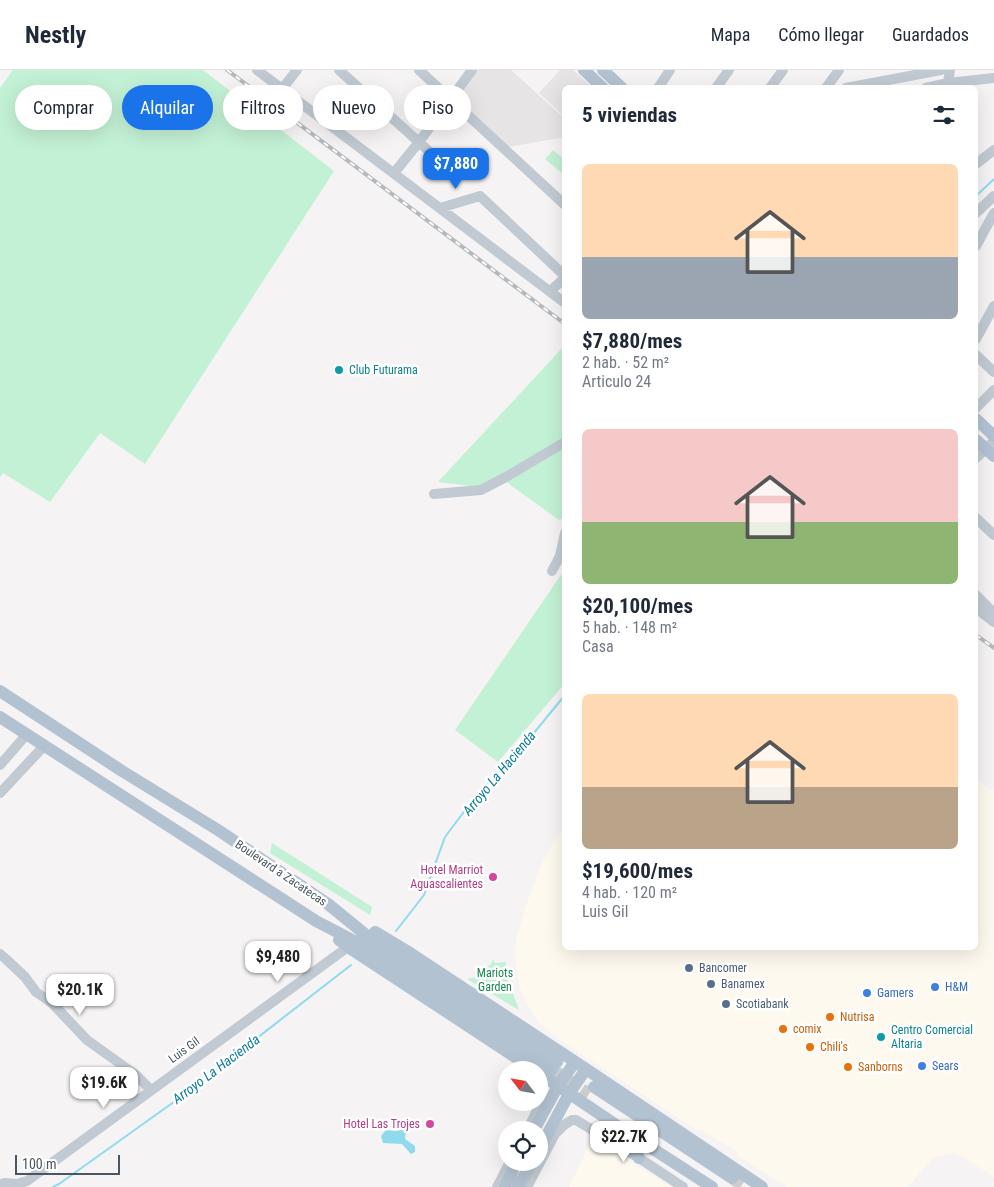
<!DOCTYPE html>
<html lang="es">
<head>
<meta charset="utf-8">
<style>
  :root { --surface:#fff; --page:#f6f6f7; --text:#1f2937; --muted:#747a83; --line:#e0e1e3; --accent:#1a73e8 }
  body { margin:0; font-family:"Roboto Condensed",sans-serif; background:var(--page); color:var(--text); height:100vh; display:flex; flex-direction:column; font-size:19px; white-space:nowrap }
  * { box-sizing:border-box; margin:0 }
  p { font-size:16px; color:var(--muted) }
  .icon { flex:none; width:28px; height:28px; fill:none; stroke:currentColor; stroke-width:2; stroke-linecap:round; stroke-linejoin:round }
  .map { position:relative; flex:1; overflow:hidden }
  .drawer { position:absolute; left:562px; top:15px; width:416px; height:865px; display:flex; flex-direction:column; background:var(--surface); border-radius:8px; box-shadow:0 5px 20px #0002 }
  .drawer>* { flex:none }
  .guide { position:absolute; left:15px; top:15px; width:472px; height:45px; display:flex; gap:10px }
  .needle { width:32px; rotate:301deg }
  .controls { position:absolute; left:498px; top:991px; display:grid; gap:10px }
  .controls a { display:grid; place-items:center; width:50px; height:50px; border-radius:50%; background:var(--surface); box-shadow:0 5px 20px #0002; font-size:25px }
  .scale { position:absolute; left:15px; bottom:12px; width:105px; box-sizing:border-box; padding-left:5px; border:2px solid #4a5661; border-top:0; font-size:14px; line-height:18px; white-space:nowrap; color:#4a5661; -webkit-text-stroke:4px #fff; paint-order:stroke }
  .price { position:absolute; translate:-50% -42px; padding:0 11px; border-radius:10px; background:#fff; color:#222; font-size:16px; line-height:32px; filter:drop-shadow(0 1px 2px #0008) }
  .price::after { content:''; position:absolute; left:50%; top:30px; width:15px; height:11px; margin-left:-8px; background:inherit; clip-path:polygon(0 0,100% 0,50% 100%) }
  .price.active { background:var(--accent); color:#fff }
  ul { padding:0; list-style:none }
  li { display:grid; align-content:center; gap:10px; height:265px; padding:0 20px }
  li span { display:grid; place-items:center; height:155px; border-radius:8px; color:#555 }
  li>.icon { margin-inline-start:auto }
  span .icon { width:90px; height:90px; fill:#fffc; stroke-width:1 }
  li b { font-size:21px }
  h2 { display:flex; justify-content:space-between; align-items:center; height:60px; padding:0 20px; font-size:21px }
  .pill { padding:0 18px; border-radius:22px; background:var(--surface); box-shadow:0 5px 20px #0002; font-size:18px; line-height:45px }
  .pill.active { background:var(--accent); color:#fff }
  header { display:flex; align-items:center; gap:30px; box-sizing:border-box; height:70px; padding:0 25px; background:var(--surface); border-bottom:1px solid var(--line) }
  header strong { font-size:24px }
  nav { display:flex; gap:28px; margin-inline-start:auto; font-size:18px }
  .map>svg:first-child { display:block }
  .commercial { fill:#fdf9ef }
  .education { fill:#e6e4e5 }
  .green { fill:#c3f1d5 }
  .water { fill:#90daee }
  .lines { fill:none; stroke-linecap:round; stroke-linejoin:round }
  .stream { stroke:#90daee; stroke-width:2 }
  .major-tunnel { stroke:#caccce; stroke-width:12; stroke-dasharray:12 6; stroke-linecap:butt }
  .minor { stroke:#c1cad2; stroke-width:10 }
  .major { stroke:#b3c2d1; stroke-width:12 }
  .rail-casing { stroke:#b5b8bd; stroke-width:4 }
  .rail { stroke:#fff; stroke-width:2; stroke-dasharray:5.5; stroke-linecap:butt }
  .culture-dot { fill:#0f9aa8; stroke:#fff; stroke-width:2 }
  .hotel-dot { fill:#d1479c; stroke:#fff; stroke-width:2 }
  .service-dot { fill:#5c6f8a; stroke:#fff; stroke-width:2 }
  .shop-dot { fill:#3f7fe0; stroke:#fff; stroke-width:2 }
  .food-dot { fill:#e8710a; stroke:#fff; stroke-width:2 }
  .labels { text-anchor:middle; stroke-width:5; stroke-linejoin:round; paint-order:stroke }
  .culture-label { font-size:12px; fill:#0d838f; stroke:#fff; text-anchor:start }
  .hotel-label { font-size:12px; fill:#b23c85; stroke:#fff; text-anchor:end }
  .street-label { font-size:12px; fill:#4a5661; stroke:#fff }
  .service-label { font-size:12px; fill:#4e5e75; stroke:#fff; text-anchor:start }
  .park-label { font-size:12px; fill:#17864f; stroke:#fff }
  .shop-label { font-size:12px; fill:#366cbe; stroke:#fff; text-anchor:start }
  .food-label { font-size:12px; fill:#c56008; stroke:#fff; text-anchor:start }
  .water-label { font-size:14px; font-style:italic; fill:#0c7c9b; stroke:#fff }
</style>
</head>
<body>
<header>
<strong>Nestly</strong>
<nav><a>Mapa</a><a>Cómo llegar</a><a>Guardados</a></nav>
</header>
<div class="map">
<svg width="994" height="1117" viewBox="0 0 994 1117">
  <rect width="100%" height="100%" fill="#f5f3f3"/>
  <path class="commercial" d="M976 710 994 721V1107L965 1088 955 1083 937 1086 931 1090 908 1117H787L738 1086 737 1082 702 1060H696L558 969 544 957 537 950 525 931 520 918 516 900 515 880 517 866 525 838 539 800 552 774 565 758V878H976Z
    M593 1068 671 1117H569Z"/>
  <path class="education" d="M478 0H511L565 49V67L509 77 455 29Z
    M560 0H573L592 17 565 18V47L539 23Z"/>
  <path class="green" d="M13 0H203L334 101 145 394 100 363 50 432 3 403 0 407V18Z
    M553 80 565 90V100L562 103 545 89Z
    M565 275V448L559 450 505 411 479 417 438 412Z
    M565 499V613L498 692 455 660Z
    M272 773 372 837 370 845 270 783Z
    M493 889 495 893 506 892C505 908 514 925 519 940L467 909 476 907 491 894Z"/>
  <path class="water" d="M401 1057 406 1060 405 1069 415 1076V1082L411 1084 402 1074 383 1073 381 1066 386 1060 396 1061Z"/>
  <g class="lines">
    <path class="stream" d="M976 126 994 109
      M396 861 424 825 445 767 469 735 524 675 565 625
      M53 1117 59 1114 185 1024 351 895"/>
    <path class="major-tunnel" d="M552 999 589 1024
      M732 1108 745 1117"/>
    <path class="minor" d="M257 0 565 233
      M339 0 452 102
      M419 0 565 135
      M948 13 950 0
      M658 18 670 0
      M716 18 729 0
      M770 18 783 0
      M826 18 839 0
      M846 18 941 0
      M926 18 948 13 994 8
      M282 19 297 0
      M976 94 994 80
      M394 103 419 72 472 0
      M440 138 480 126 565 206
      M976 143 994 126
      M976 176 994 143
      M550 221 565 208
      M976 269 994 236
      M976 285 994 302
      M976 338 994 320
      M976 388 994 371
      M434 424 481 420 506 407 565 372
      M976 448 994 465
      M552 501 560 486 565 463
      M976 525 994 543
      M976 538 994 552
      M0 695 27 664
      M0 723 44 676
      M0 884 7 890 25 907 36 922 52 933 87 970 136 1005 151 1020
      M527 1060C535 1045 547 1026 539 1009
      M0 1115 4 1113 17 1114 27 1111 352 874
      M497 1117 510 1092
      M527 1117 555 1064 564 1055 572 1050H576L639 1088 683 1117"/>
    <path class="major" d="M584 0 603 18
      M603 0 622 18
      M976 349 994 366
      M976 370 994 386
      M0 621 122 701 218 760 328 834 366 865 419 902 557 992
      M0 647 316 851 360 874 552 999
      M375 862 410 883 586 999 762 1117
      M339 870 351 879 535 1000
      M539 1003 619 1057 712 1117
      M594 1017 732 1108
      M534 1060 558 1016 575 992
      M622 1061 639 1088
      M539 1080 569 1024 586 999
      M505 1117 517 1092
      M518 1117 532 1092"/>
    <defs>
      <path id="rail" d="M227 0 565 254
        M976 565 994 578"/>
    </defs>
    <use href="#rail" class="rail-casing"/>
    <use href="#rail" class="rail"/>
  </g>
  <g class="culture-dot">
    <circle cx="339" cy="300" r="5"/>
    <circle cx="881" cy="967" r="5"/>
  </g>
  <g class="hotel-dot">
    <circle cx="493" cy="807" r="5"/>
    <circle cx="430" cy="1054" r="5"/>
  </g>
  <g class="service-dot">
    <circle cx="689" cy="898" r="5"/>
    <circle cx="711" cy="914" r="5"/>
    <circle cx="726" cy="934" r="5"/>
  </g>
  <g class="shop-dot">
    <circle cx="935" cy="917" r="5"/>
    <circle cx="867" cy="923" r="5"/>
    <circle cx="922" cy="996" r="5"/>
  </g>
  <g class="food-dot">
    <circle cx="830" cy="947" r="5"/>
    <circle cx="783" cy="959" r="5"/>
    <circle cx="810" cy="977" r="5"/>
    <circle cx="848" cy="997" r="5"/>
  </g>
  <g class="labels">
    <g class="culture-label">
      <text x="349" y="304">Club Futurama</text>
      <text x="891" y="964">Centro Comercial<tspan x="891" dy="14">Altaria</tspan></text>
    </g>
    <g class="hotel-label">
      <text x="483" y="804">Hotel Marriot<tspan x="483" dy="14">Aguascalientes</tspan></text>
      <text x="420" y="1058">Hotel Las Trojes</text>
    </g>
    <g class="street-label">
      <text transform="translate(281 803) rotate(34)" y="4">Boulevard a Zacatecas</text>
      <text transform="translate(184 980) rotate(-36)" y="4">Luis Gil</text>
    </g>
    <g class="service-label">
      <text x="699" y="902">Bancomer</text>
      <text x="721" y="918">Banamex</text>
      <text x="736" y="938">Scotiabank</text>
    </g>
    <g class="park-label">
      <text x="495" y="907">Mariots<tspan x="495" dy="14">Garden</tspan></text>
    </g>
    <g class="shop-label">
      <text x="945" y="921">H&amp;M</text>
      <text x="877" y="927">Gamers</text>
      <text x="932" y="1000">Sears</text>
    </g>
    <g class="food-label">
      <text x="840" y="951">Nutrisa</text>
      <text x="793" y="963">comix</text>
      <text x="820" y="981">Chili's</text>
      <text x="858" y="1001">Sanborns</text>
    </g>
    <g class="water-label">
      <text transform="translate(499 703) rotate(-50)" y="5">Arroyo La Hacienda</text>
      <text transform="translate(216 999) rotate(-37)" y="5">Arroyo La Hacienda</text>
    </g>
  </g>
</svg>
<div class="controls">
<a><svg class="needle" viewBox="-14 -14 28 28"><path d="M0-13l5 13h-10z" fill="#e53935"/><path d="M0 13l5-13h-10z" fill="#747a83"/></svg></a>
<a><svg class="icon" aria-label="locate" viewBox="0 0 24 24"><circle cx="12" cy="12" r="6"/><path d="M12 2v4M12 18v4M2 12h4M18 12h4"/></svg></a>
</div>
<div class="scale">100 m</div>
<b class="price active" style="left:456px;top:120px">$7,880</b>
<b class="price" style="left:278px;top:913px">$9,480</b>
<b class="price" style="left:80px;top:946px">$20.1K</b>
<b class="price" style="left:104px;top:1039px">$19.6K</b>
<b class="price" style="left:624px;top:1093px">$22.7K</b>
<div class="guide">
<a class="pill">Comprar</a>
<a class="pill active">Alquilar</a>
<a class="pill">Filtros</a>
<a class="pill">Nuevo</a>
<a class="pill">Piso</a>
</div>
<section class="drawer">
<h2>5 viviendas<svg class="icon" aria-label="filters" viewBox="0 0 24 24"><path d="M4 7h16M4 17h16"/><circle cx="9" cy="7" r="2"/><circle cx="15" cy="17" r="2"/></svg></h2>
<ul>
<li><span style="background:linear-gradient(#ffd9b3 60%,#9aa5b1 0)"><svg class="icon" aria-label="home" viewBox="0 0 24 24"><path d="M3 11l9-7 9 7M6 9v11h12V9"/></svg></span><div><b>$7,880/mes</b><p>2 hab. · 52 m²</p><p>Articulo 24</p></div></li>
<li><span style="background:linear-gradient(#f6c9c9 60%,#8fb573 0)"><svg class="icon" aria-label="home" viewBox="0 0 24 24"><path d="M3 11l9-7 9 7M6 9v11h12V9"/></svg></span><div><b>$20,100/mes</b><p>5 hab. · 148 m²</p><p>Casa</p></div></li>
<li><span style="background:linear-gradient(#ffd9b3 60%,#b9a48a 0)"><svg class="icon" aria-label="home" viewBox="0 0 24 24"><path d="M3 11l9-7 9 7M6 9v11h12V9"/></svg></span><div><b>$19,600/mes</b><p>4 hab. · 120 m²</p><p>Luis Gil</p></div></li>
</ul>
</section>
</div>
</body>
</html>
